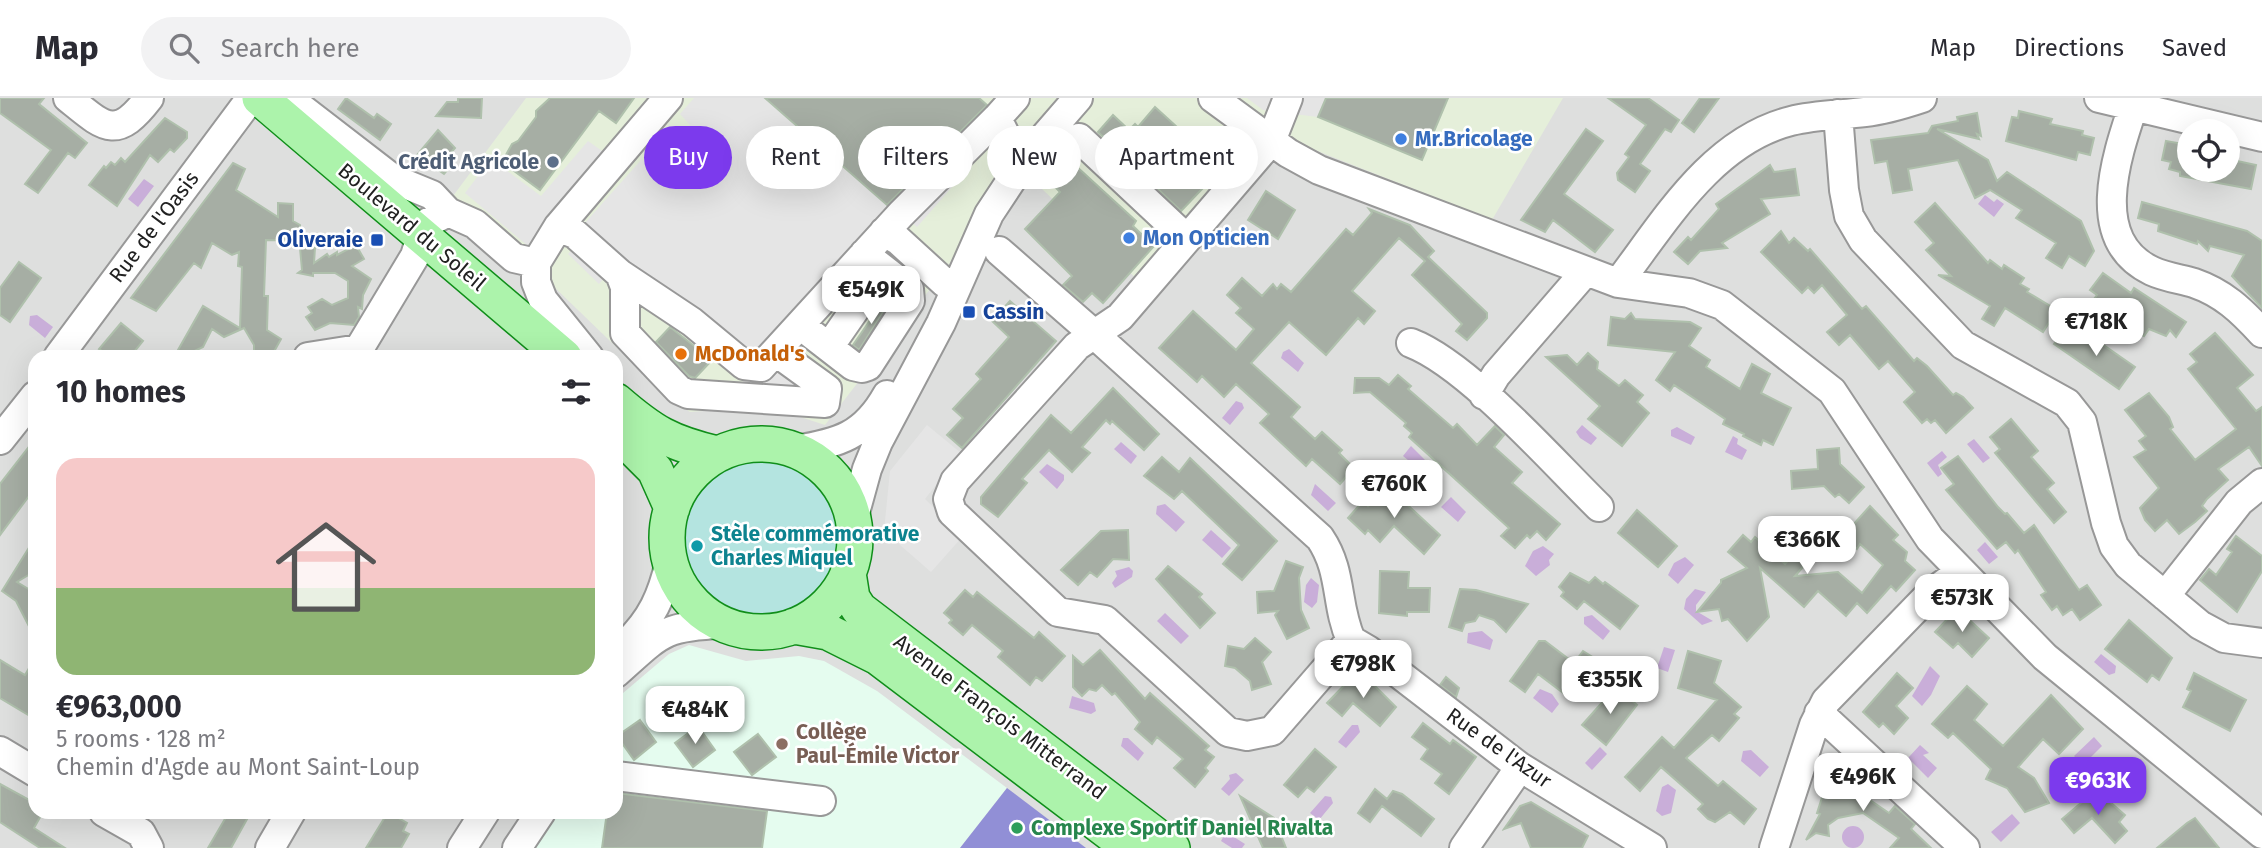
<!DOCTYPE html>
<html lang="en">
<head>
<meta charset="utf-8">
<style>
  :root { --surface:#fff; --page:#f2f2f3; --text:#2b2b33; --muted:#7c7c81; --line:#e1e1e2; --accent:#7c3aed }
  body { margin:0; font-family:"Fira Sans",sans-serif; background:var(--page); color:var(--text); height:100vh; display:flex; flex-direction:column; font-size:26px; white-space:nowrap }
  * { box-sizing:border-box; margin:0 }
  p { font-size:23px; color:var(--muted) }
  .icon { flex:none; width:38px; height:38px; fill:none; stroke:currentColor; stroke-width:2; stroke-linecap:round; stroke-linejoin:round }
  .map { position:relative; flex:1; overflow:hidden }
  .sheet { position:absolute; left:28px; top:252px; width:595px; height:469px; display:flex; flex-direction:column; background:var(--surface); border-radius:21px; box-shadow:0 7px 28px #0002 }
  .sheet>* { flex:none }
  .top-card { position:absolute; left:644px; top:28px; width:665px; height:63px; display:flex; gap:14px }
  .fabs { position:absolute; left:2177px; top:21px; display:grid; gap:14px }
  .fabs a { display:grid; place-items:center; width:63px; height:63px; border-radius:50%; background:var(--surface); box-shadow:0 7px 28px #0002; font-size:35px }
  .price { position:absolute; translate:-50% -60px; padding:0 16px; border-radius:14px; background:#fff; color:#222; font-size:23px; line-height:46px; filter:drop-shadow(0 2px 4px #0008) }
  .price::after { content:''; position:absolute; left:50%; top:42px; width:21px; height:16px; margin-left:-10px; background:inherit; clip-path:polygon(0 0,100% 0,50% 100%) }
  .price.current { background:var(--accent); color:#fff }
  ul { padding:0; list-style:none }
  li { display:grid; align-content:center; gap:14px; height:371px; padding:0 28px }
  li span { display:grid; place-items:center; height:217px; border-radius:21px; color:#555 }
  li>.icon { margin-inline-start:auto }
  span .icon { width:126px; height:126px; fill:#fffc; stroke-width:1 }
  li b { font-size:30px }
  h2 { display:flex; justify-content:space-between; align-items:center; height:84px; padding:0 28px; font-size:30px }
  .chip { padding:0 24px; border-radius:32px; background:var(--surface); box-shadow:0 7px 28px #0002; font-size:24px; line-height:63px }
  .chip.current { background:var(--accent); color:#fff }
  header { display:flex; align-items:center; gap:42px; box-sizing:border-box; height:98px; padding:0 35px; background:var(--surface); border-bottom:2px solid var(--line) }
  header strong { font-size:33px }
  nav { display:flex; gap:38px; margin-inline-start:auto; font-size:24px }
  .search { width:490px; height:63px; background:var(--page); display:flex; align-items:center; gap:18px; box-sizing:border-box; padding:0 24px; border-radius:38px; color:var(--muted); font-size:26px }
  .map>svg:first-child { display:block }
  .residential { fill:#dedfde; fill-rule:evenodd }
  .commercial { fill:#e5efda }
  .education { fill:#e5fcef }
  .grass { fill:#b4e4e0 }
  .pitch { fill:#918fd6 }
  .parking { fill:#e5e5e5 }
  .water { fill:#c9aed9 }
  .building { fill:#a6aea4; stroke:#afc0ac; stroke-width:2 }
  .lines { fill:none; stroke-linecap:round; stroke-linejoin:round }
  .minor-casing { stroke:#989898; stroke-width:32 }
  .major-casing { stroke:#108e1a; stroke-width:38 }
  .minor { stroke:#fff; stroke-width:28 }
  .major { stroke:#acf3ab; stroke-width:35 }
  .shop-dot { fill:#3f7fe0; stroke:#fff; stroke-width:2.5 }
  .service-dot { fill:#5c6f8a; stroke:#fff; stroke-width:2.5 }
  .transit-dot { fill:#1a4fb4; stroke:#fff; stroke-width:2.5 }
  .food-dot { fill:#e8710a; stroke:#fff; stroke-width:2.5 }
  .culture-dot { fill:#0f9aa8; stroke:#fff; stroke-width:2.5 }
  .education-dot { fill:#8d6e63; stroke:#fff; stroke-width:2.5 }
  .leisure-dot { fill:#2e9e5b; stroke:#fff; stroke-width:2.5 }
  .labels { text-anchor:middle; stroke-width:5; stroke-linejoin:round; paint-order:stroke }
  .shop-label { font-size:21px; font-weight:bold; fill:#366cbe; stroke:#fff; text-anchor:start }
  .service-label { font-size:21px; font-weight:bold; fill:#4e5e75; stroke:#fff; text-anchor:end }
  .street-label { font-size:21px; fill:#212121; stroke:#fff }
  .transit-label { font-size:21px; font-weight:bold; fill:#164399; stroke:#fff; text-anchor:end }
  .food-label { font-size:21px; font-weight:bold; fill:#c56008; stroke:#fff; text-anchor:start }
  .culture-label { font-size:21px; font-weight:bold; fill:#0d838f; stroke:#fff; text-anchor:start }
  .education-label { font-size:21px; font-weight:bold; fill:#785e54; stroke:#fff; text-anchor:start }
  .leisure-label { font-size:21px; font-weight:bold; fill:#27864d; stroke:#fff; text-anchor:start }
</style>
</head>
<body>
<header>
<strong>Map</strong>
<div class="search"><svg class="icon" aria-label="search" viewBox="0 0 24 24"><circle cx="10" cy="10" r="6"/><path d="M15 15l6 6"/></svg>Search here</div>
<nav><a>Map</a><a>Directions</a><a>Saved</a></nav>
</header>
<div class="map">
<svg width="2262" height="750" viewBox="0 0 2262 750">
  <rect width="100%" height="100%" fill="#e8f0e9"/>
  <path class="residential" d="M0 0H2262V750H0ZM2189 33H2228V72H2189ZM35 259H616V714H35Z"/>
  <path class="commercial" d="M526 0H1563L1492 122 1287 41 1140 184 1022 72 825 327 788 315 730 311 690 314 667 298 520 156 453 98Z"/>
  <path class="education" d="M689 547 746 563 799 558 824 563 877 593 1007 690 960 750H503L525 714H616V601L669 556Z"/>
  <path class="grass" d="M678 440a83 83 0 1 1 166 0a83 83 0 1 1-166 0Z"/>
  <path class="pitch" d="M1007 690 1086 750H960Z"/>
  <path class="parking" d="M694 0H765L896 115 989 47 917 129 901 116 777 254 809 278 807 301 742 295 744 267 613 170 599 186 568 156 581 142 575 136 642 61 650 68 690 27 680 16Z
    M1247 0H1326L1318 19 1263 12Z
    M588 43 605 55 528 148 465 95 491 61 541 98Z
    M927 327 961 355 925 401 963 438 931 474 884 433 890 373Z"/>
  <path class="water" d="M144 81 154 88 138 109 128 101Z
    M1985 97 1994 104 1997 101 2004 106 1994 119 1978 106Z
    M37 217 53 229 45 240 29 227 30 218Z
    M1289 251 1304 265 1298 274 1281 260 1283 254Z
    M1236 303 1242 305 1244 310 1230 327 1222 320Z
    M1582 327 1597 340 1591 347 1580 340 1576 334Z
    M1677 329 1695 339 1691 347 1671 338V332Z
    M1733 338 1738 341 1737 346 1747 352 1742 362 1725 354Z
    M1974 341 1990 360 1983 365 1967 346Z
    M1121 344 1137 358 1131 366 1114 351Z
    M1411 348 1427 364 1420 372 1403 358Z
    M1942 353 1947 359 1938 367 1942 376 1938 379 1927 365Z
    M1047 366 1064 377V382L1057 391 1039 374Z
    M1315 386 1336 405 1328 413 1311 397Z
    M1451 399 1466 414 1458 424 1441 409Z
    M1165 406 1185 424 1176 434 1156 416 1157 408Z
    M1777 421 1793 435 1786 443 1770 429Z
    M1211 432 1231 450 1222 460 1202 442Z
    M1841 440 1855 453 1849 460 1834 447Z
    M1985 444 1998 459 1989 466 1977 452Z
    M1543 448 1554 456 1549 462 1550 467 1536 478 1525 468 1533 453Z
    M1685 459 1694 467 1678 486 1668 477 1674 465Z
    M1129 469 1133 473 1132 479 1115 490 1112 485 1117 478 1115 473Z
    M1311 480 1319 487 1317 504 1312 510 1304 504 1306 487Z
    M1695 491 1706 494 1696 507V513L1713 523 1702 527 1684 511 1686 501Z
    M1165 515 1189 538 1181 546 1157 523Z
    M1592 517 1610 533 1603 542 1584 526V519Z
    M1482 533 1493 542 1490 552 1467 545 1468 535Z
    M1664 549 1675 552 1668 574 1657 570Z
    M2101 556 2116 568 2115 575 2109 577 2094 564Z
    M1930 568 1940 578 1931 597 1922 608 1912 598Z
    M1540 591 1552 596 1559 606 1552 615 1533 600Z
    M1072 598 1094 605 1096 613 1091 616 1069 610Z
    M1352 627H1358L1360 634 1346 650 1338 644Z
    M2094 639 2102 648 2083 667 2074 658Z
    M1123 640H1128L1144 655 1138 663 1121 648Z
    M1920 647 1929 655 1923 657 1937 670 1928 680 1908 660Z
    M1600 649 1607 656 1592 672 1585 665Z
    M1751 652 1769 669 1760 679 1741 663 1743 653Z
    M1236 675 1244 682 1229 698 1221 691 1230 681 1229 677Z
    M1668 686 1676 692 1671 715 1662 718 1656 713 1662 689Z
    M1325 698 1331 699 1333 705 1319 722 1310 715Z
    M2012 716 2020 725 2001 744 1991 734Z
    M1842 739a11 11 0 1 1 22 0a11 11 0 1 1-22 0Z
    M1226 734 1245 746 1242 750H1232L1221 743Z"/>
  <path class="building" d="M0 0H44L39 6 87 45 75 60 68 55 38 95 25 86 51 52 0 15Z
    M346 0 374 20 377 16 391 26 380 42 338 11Z
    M458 0H482L481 20 436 18 447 4H458Z
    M550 0H634L616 25 599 13 540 92 502 64 512 46 518 43 536 19V13Z
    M765 0H979L987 7 887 107Z
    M1326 0H1448L1422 62 1318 19Z
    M1608 0H1648L1679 22 1671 34 1665 31 1640 66 1650 73 1635 94 1618 82 1617 75 1629 59 1625 56 1646 27Z
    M1700 0H1719L1694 34 1682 25Z
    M1155 9 1222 70 1181 113 1098 34 1113 17 1129 32 1135 26 1138 29Z
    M2019 13 2052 21 2050 26 2083 33 2082 37 2094 40 2090 57 2078 54 2076 62 2006 43 2012 19 2018 20Z
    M1977 15 1981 38 1977 36 1979 41 1937 31 1988 62 1997 83 2007 74 2081 123 2094 153 2085 168 2069 158 2062 170 2046 160 2056 145 2016 120 2022 112 1990 92 1975 100 1958 62 1908 71 1912 92 1893 95 1887 63 1875 65 1871 42 1928 35 1932 28 1958 23 1957 19Z
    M165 20 187 34V40L174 54 170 51 158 64 150 57 117 108 89 87 104 68 106 70 111 64 115 67 121 60 125 64Z
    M1586 31 1603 43 1564 96 1613 132 1595 154 1553 122 1545 134 1521 122Z
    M438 32 455 50 448 58 454 64 444 76 417 57Z
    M2166 43 2189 47V72H2228V61L2256 67 2251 91 2180 78V74L2169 71 2171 64 2162 62Z
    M233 65 245 71 236 92 278 119V105L293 106V123L300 127V143L266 142 264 198H268L267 232 281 241 271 259H254V247L244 230 224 239 212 231 203 249 182 259H174L203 208 240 230 242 169 238 168 239 154 232 157 212 145 201 170 194 165 156 213 131 200Z
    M1770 67 1774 74 1795 71 1799 97 1761 101 1770 116 1722 145 1727 150 1700 153 1688 166 1674 154 1688 139 1691 142 1719 111 1716 106Z
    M1076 68 1136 123 1133 128 1154 148 1103 205 1092 195 1083 204 1063 187 1072 178 1025 131 1060 94 1056 90Z
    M1266 93 1295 112 1278 141 1248 122Z
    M2142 104 2247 133 2262 143V210L2232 178 2244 157 2210 148 2208 153 2198 143 2197 146 2158 133 2159 126 2138 120Z
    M1935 105 1988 165 1990 162 2002 171 2004 167 2024 180 2020 186 2029 191 2027 194 2057 212 2043 234 2005 210 1994 228 1982 221 1990 208 1938 177 1951 178 1926 152 1934 145 1915 124Z
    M1369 111 1410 127 1434 153 1428 159 1487 215V220L1467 242 1456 233 1462 226 1412 177 1425 163 1399 140 1352 193 1375 213 1364 226 1358 220 1326 257 1289 224 1251 265 1300 309 1291 319 1315 341 1322 334 1342 352 1339 355 1354 370 1340 386 1312 361 1306 368 1260 325 1269 316 1236 286 1224 299 1202 278 1197 284 1159 250 1193 213 1236 252 1254 231 1236 215 1241 210 1227 197 1242 180 1262 198 1273 186 1277 191 1281 186 1291 194 1346 131 1353 137 1372 115Z
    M1781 133 1789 145 1794 140 1808 153 1810 151 1862 211 1866 208 1914 263 1917 260 1927 268 1953 297 1956 295 1963 299 1973 310 1946 335 1935 322 1931 325 1927 321 1922 325 1904 304 1915 294 1888 263 1879 271 1850 237 1839 247 1827 234 1847 217 1822 187 1814 195 1808 189 1802 195 1761 154Z
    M356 147 364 161 352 168 371 181 363 197 362 211 358 209 359 219 354 227 330 225 315 232 306 219 312 215 308 209 322 201 332 207 348 200V183L335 175H313V178L298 175 302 172 300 150H315L314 165 327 156 329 159 337 154V157Z
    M19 164 41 180 10 224 0 217V190Z
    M2103 175 2131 195 2134 190 2186 224 2176 239 2170 232 2166 238 2149 231 2144 238 2094 201 2097 197 2090 192Z
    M884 202 889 205 859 252 853 247Z
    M1010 203 1056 243 962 350 947 337 963 320 953 311 981 281 976 276 1009 239 992 223Z
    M1631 215 1635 221 1690 224 1701 230 1689 248 1710 262 1706 269 1740 291 1752 266 1770 276 1761 295 1791 310 1773 347 1763 342 1761 347 1743 338 1744 336 1723 326 1725 321 1674 287 1670 293 1656 282 1675 254 1608 247 1611 219 1625 221Z
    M121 225 143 243 130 259H98L102 253 99 251Z
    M670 229 712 262 695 280 689 278 656 244Z
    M2082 232 2135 269 2119 291 2054 246 2063 233 2074 242Z
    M2215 235 2253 277 2237 290 2256 313 2262 309V368L2249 349 2218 371 2228 382 2207 401 2202 408 2207 413 2195 424 2179 436 2167 422 2155 433 2145 422 2140 410 2159 390 2134 359 2146 352 2139 343 2146 338 2125 312 2149 295 2169 319 2173 329 2170 331 2195 362 2236 331 2188 271 2197 264 2190 256Z
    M1588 255 1598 264 1597 271 1619 288 1625 282 1643 297 1637 304 1649 315 1622 348 1588 321 1600 308 1546 259 1567 257 1577 267Z
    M1398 277 1411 288 1408 291 1453 330 1457 326 1477 347 1495 328 1504 337 1494 349 1522 374 1512 385 1560 426 1546 442 1537 433 1530 440 1527 437 1515 450 1501 438 1509 430 1409 339 1412 335 1404 328 1406 325 1370 294 1354 295 1355 280H1379L1389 287Z
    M1113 290 1159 336 1144 352 1112 323 1110 326 1106 322 1082 349 1090 355 1072 374 1049 352 1022 381 1027 385 998 419 981 406V399L1051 317 1071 335Z
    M2011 321 2038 353 2031 359 2054 385 2047 391 2066 414 2054 425 1995 355 2000 351 1990 339Z
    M35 341V390L0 437V386Z
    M1839 350 1840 366 1864 389 1849 405 1839 396 1835 399 1824 388 1792 391 1791 373 1818 371 1817 352Z
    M1958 358 1998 409 2005 416 2007 415 2024 435 2034 427 2079 492 2087 487 2101 507 2080 522 2072 511 2063 517 2057 508 2052 512 2041 497 2046 494 2018 452 2015 455 2006 444 1997 451 1946 392 1954 386 1941 370Z
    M1162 359 1179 374 1190 360 1277 443 1242 482 1223 466 1239 447 1182 393 1174 401 1144 378Z
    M1387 388 1440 437 1424 456 1394 428 1380 444 1368 432 1365 436 1348 420 1363 403 1368 408Z
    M1870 408 1898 437 1893 442 1907 454 1905 463 1915 472 1896 493 1891 488 1867 515 1857 505 1846 518 1818 493 1804 509 1760 470 1769 519 1747 543 1728 521 1722 523 1719 511 1697 514 1721 485V482L1747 470 1728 454 1743 437 1751 444 1755 439 1785 466 1807 442 1818 452 1795 478 1838 474 1862 495 1883 467 1860 446 1857 451 1843 438Z
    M1637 412 1677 448 1658 469 1618 435Z
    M1128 432 1129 462 1113 461 1097 479 1090 474 1078 487 1061 472 1101 433Z
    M2236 438 2262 458V473L2237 514 2200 482 2209 471 2216 477 2232 454 2227 451Z
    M35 440V473L17 484 35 495V540L16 503 2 493Z
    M1286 463 1303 469 1299 480 1301 512 1309 530 1287 541 1275 517 1278 513 1258 515 1257 494 1274 493Z
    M1168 468 1202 496 1199 499 1215 515 1200 530 1156 481Z
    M1380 473 1409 474 1408 490H1430L1429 514H1407V518L1379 515Z
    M1570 475 1589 485 1595 479 1603 486 1605 484 1638 508 1620 531 1584 503 1577 511 1561 498 1564 494 1559 489Z
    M1460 491 1476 492 1528 506 1506 534 1494 522 1479 517 1475 523 1465 525 1462 533 1449 529Z
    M965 492 973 499 977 494 1034 540 1039 534 1065 558 1042 583 1036 579 1030 587 998 559 1003 553 972 527 963 537 949 525 952 522 944 515Z
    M1951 517 1959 523 1964 517 1989 540 1972 559 1958 545 1953 550 1935 534Z
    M2129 522 2172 560 2159 582 2152 577 2147 584 2105 551Z
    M1255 540 1271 554 1262 564 1271 586 1252 592 1250 583 1235 570 1225 568 1228 548 1244 551Z
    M1539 543H1545L1574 565 1583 553 1607 568 1596 583 1584 574 1566 597 1538 576 1525 594 1510 583Z
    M1100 552 1145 601 1150 595 1209 648 1205 652 1214 659 1205 670 1208 673 1195 689 1174 670 1183 661 1157 639 1152 646 1135 631 1140 624 1115 595 1112 597 1102 587 1096 593 1089 591 1082 598 1073 589V558L1083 567Z
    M1688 553 1721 563 1714 585 1741 609 1734 616 1739 620 1719 643 1712 637 1686 660 1718 688 1723 683 1756 711 1744 726 1730 714 1715 724 1708 721 1698 711 1703 706 1661 669 1640 693 1625 679 1662 639 1674 650 1717 602 1678 590Z
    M35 560V621L0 600V562L25 577Z
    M1356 575 1368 586 1370 583 1396 609 1380 628 1353 605 1342 618 1327 605Z
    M1897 575 1913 590 1896 608 1908 620 1894 636 1883 625 1879 629 1863 614Z
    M2194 575 2246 602 2230 633 2183 609 2191 593 2187 591Z
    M1446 579 1459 590 1456 599 1440 587Z
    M1967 588 1987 606 1974 622 2003 648 2051 597 2083 631 2059 656 2043 641 2018 669 2034 680 2049 705 2025 714 2007 690 1986 681 1991 671 1953 635 1948 640 1932 626Z
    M1616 589 1637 607 1606 647 1582 627Z
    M640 622 656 644 634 662 617 638Z
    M1423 625 1450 646 1453 642 1476 659 1449 696 1435 685 1442 676 1421 661 1428 651 1412 639Z
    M698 628 715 652 693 669 675 645Z
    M758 636 776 659 752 677 734 654Z
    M1315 651 1336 669 1314 694 1307 689 1298 699 1284 687Z
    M1847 677 1870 698V702L1889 715 1895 708 1915 726 1911 731 1931 750H1890L1899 740 1863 715 1838 720 1828 727 1829 738 1816 735 1806 742 1820 716 1817 715 1827 684Z
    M0 686 35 705V714H43L34 730 65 750H40L0 724Z
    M1375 691 1387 701 1393 693 1402 696 1434 721 1421 738 1382 708 1370 724 1358 715Z
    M616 695 767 713 762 750H602L607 714H616Z
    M2101 696 2125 717 2119 724 2127 733 2115 745 2092 720 2074 735 2062 721 2088 699 2092 704Z
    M1240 698 1274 720 1286 750H1263Z
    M1531 704 1588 738 1582 750H1531L1521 725 1504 731 1520 708Z
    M229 714H251L231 750H208Z
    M388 714 407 725 403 733 409 736 401 750H366Z
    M2195 720 2219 750H2157L2187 725Z"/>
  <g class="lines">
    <defs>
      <path id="minor" d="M68 0C105 30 116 43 149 0
        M288 0 393 81 432 97 448 114 425 126 415 158 359 251 360 259
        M1213 0 1288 55 1319 72 1618 185 1689 195 1722 207 1832 293 1930 441 2045 559 2262 736
        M2099 0 2262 39
        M2136 0C2118 54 2085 141 2152 173 2165 179 2180 181 2194 185 2223 195 2241 212 2262 235
        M1838 16 1844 92 1849 118 1863 142 1963 247 2067 305 2082 324 2106 425 2114 448 2128 467 2200 527 2224 540 2262 545
        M997 20 1015 0
        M1079 40 1187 141
        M448 114 475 126 514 160 536 165
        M558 129 575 136 620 176 692 224 744 267 761 269 901 116 997 20 1013 53
        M884 134 898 142 945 185
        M999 153 1095 237 1320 440C1343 474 1335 506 1351 542L1272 633 1247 638 1228 634 1105 522 1058 514 952 414 948 401 955 383 1077 248 1120 219 1271 43 1288 0
        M620 176 625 189V235L679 292 688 296 825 305 827 291 776 254
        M1618 185C1664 125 1711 43 1791 23 1815 17 1840 17 1865 14 1885 12 1904 6 1922 0
        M800 227 853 268 862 270 868 268 910 203 909 191 864 156
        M1411 245C1468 267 1552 363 1599 409
        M829 249 883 171
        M58 259 251 0
        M308 259 359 251
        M589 259 543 202 536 184V165L558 129 668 0
        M1484 297 1496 277 1586 173
        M0 342 35 298
        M795 352C839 345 864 338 887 297
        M853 422 867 371 878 344 941 225 989 116 1026 60 1078 0
        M2165 498 2239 404 2262 385
        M1351 542 1368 552 1520 669 1652 750
        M626 546C652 521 662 498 670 464
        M616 575C660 536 662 528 722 526
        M1819 615 1965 750
        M0 653 35 674
        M616 678 821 703
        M104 714 141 735 149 750
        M270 750 291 714
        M462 750 485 714
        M517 750 541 714
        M1464 750 1520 669
        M1774 750 1814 627 1826 603 1930 496 1960 474"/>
      <path id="major" d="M260 0 564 259
        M616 303C653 335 670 345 717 356
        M616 333 655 372 672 410
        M667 440a94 94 0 1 1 188 0a94 94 0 1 1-188 0Z
        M848 475 852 500 859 511 1172 750
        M794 528 828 534 878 559 1130 750"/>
    </defs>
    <use href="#minor" class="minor-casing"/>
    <use href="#major" class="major-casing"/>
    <use href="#minor" class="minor"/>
    <use href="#major" class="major"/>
  </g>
  <g class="shop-dot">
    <circle cx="1401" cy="41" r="7"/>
    <circle cx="1129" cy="140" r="7"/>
  </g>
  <circle class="service-dot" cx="553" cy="64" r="7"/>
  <g class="transit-dot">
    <rect x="370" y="135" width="14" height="14" rx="3.5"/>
    <rect x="962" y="207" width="14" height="14" rx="3.5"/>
  </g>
  <circle class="food-dot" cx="681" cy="256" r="7"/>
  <circle class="culture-dot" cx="697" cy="448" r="7"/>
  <circle class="education-dot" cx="782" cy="646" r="7"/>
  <circle class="leisure-dot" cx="1017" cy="730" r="7"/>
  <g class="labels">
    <g class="shop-label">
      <text x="1415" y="48">Mr.Bricolage</text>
      <text x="1143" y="147">Mon Opticien</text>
    </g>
    <g class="service-label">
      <text x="539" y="71">Crédit Agricole</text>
    </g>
    <g class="street-label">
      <text transform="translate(154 129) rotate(-53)" y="7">Rue de l'Oasis</text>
      <text transform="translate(412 129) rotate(40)" y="7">Boulevard du Soleil</text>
      <text transform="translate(1000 619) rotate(37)" y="7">Avenue François Mitterrand</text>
      <text transform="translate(1499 650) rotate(35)" y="7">Rue de l'Azur</text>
    </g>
    <g class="transit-label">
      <text x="363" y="149">Oliveraie</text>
      <text x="983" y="221" text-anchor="start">Cassin</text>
    </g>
    <g class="food-label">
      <text x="695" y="263">McDonald's</text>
    </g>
    <g class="culture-label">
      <text x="711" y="443">Stèle commémorative<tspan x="711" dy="24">Charles Miquel</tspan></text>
    </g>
    <g class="education-label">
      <text x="796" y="641">Collège<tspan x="796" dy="24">Paul-Émile Victor</tspan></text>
    </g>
    <g class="leisure-label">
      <text x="1031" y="737">Complexe Sportif Daniel Rivalta</text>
    </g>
  </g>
</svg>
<div class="fabs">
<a><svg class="icon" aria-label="locate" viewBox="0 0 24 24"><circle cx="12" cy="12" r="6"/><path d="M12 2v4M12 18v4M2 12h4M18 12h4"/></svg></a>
</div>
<b class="price" style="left:871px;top:228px">€549K</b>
<b class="price" style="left:2096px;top:260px">€718K</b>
<b class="price" style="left:1394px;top:422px">€760K</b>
<b class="price" style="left:1807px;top:478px">€366K</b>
<b class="price" style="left:1962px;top:536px">€573K</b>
<b class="price" style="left:1363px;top:602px">€798K</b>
<b class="price" style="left:1610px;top:618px">€355K</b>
<b class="price" style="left:695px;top:648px">€484K</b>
<b class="price" style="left:1863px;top:715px">€496K</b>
<b class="price current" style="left:2098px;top:719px">€963K</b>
<div class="top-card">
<a class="chip current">Buy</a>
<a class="chip">Rent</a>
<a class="chip">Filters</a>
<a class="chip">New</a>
<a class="chip">Apartment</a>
</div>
<section class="sheet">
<h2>10 homes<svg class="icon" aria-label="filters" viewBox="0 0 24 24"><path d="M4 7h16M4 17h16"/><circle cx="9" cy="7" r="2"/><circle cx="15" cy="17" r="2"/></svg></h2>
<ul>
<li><span style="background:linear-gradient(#f6c9c9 60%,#8fb573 0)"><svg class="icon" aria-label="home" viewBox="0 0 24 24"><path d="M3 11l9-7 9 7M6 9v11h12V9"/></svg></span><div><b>€963,000</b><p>5 rooms · 128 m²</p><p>Chemin d'Agde au Mont Saint-Loup</p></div></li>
</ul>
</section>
</div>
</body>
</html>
